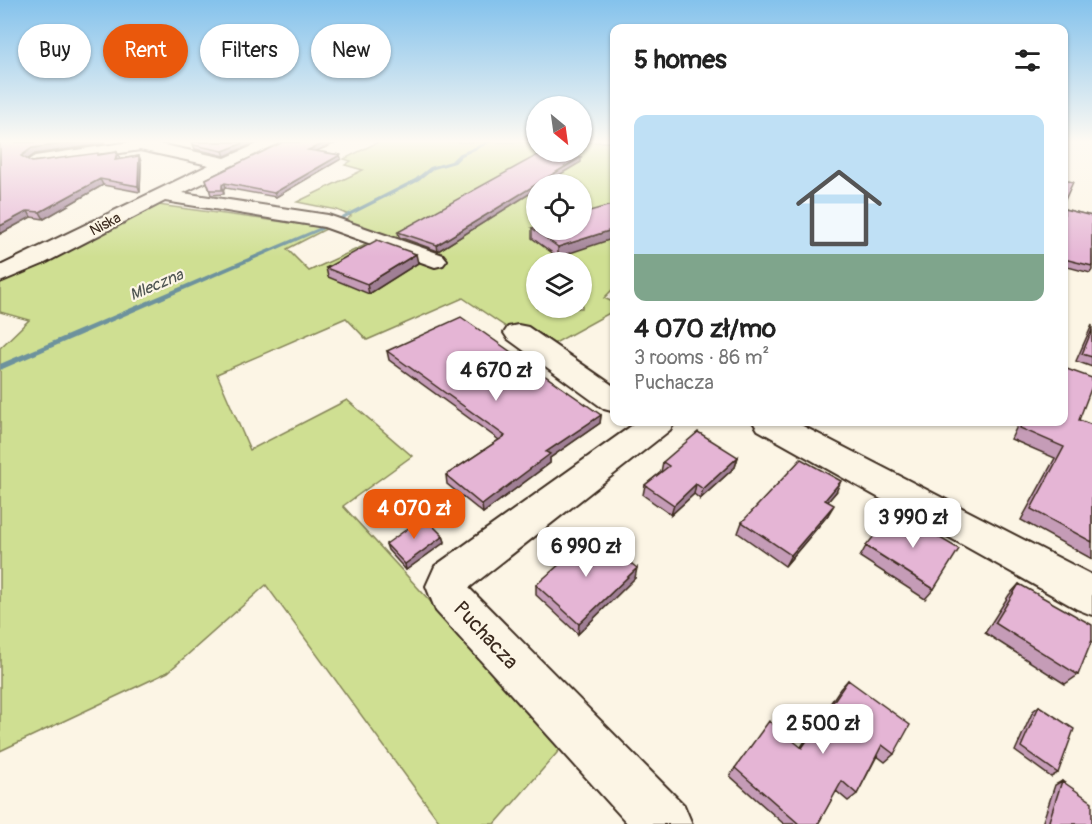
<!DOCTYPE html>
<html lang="en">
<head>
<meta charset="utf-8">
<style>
  :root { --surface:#fff; --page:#f6f6f6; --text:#222; --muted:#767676; --line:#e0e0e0; --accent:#ea580c }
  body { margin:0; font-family:Pangolin,sans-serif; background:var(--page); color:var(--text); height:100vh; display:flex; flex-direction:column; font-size:22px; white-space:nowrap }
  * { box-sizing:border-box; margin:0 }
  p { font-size:20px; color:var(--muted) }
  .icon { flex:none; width:33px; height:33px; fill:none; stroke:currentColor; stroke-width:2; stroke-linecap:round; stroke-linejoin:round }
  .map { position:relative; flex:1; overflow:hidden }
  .side { position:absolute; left:610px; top:24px; width:458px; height:402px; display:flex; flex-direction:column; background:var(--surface); border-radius:12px; box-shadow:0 2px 4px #0004 }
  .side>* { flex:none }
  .guide { position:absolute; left:18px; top:24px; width:502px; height:54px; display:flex; gap:12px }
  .needle { width:39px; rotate:151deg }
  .fabs { position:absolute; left:526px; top:96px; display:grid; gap:12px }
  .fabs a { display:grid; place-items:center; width:66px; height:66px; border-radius:50%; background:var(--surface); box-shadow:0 2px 4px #0004; font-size:30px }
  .price { position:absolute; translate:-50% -51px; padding:0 14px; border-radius:12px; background:#fff; color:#222; font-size:20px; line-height:39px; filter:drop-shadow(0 2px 3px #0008) }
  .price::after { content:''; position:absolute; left:50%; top:36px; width:18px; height:14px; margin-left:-9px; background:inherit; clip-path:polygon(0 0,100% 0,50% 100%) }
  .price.on { background:var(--accent); color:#fff }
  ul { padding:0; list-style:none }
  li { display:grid; align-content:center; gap:12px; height:318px; padding:0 24px }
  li+li { border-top:2px solid var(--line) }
  li span { display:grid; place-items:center; height:186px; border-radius:12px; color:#555 }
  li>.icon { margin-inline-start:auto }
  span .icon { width:108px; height:108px; fill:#fffc; stroke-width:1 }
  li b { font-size:26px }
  h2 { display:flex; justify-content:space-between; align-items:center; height:72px; padding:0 24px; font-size:26px }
  .tag { padding:0 21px; border-radius:27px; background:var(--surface); box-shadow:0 2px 4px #0004; font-size:21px; line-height:54px }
  .tag.on { background:var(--accent); color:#fff }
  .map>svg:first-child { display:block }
  .green { fill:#cfdf92; stroke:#858458; stroke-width:1.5; fill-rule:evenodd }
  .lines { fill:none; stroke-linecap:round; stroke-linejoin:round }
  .stream { fill:#6d929d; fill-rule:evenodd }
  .minor-casing { stroke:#3b2a1e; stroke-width:4 }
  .minor { fill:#fcf5e5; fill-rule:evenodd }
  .wall { fill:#c59cb7; stroke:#3b2a1e; stroke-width:1.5 }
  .shaded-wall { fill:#a07f95; stroke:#3b2a1e; stroke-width:1.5 }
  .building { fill:#e5b5d5; stroke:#3b2a1e; stroke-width:1.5 }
  .labels { text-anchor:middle; stroke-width:4.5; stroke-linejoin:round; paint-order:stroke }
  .far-street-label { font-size:15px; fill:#3b2a1e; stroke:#fcf5e5 }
  .far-water-label { font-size:16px; font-style:italic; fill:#505653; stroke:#fcf5e5 }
  .near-street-label { font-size:21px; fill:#3b2a1e; stroke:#fcf5e5 }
</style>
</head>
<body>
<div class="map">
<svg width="1092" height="824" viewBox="0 0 1092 824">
  <rect width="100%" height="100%" fill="#fcf5e5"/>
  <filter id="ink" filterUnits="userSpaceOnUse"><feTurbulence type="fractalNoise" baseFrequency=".0167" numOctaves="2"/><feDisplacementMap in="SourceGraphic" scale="12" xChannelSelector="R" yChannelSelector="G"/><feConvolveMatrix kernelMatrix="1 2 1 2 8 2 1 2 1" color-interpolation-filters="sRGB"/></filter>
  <g filter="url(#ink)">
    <path class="green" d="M378 142H537V152H582V142H615V287L604 298 615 303V310L548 347 512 331 463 298 367 340 346 318 217 374 250 450 347 400 412 456 343 506 563 746 495 824H441L266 585 168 672 0 751V348L29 320 0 312V279L151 204 328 228 287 249 309 271 385 236 345 221 351 216 337 210 297 202 363 170 345 165 351 161 344 159ZM537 184H582V230H537ZM537 262H582V308H537Z"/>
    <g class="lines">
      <path class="stream" d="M487 142H492L462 156 455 163 434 169 419 181 343 219 338 218 415 179 430 167 451 161 458 154Z
        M321 227 326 228 0 370V364Z"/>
      <defs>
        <path id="minor" d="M130 142H150L225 158 262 142H283L281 145 183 193 328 215 443 255 447 260 443 265 435 267 324 227 165 201 43 264 0 282V266L209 165 140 150 35 166 26 161 35 156Z
          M518 325 528 327 615 387V412L604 409 508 339 504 333 508 327Z
          M637 422H675L670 430 469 588 684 805 692 824H628L436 611 426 586 435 566Z
          M753 422H795L1092 575V615L1077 609 758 430Z"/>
      </defs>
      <use href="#minor" class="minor-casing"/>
      <use href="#minor" class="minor"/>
    </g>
    <path class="wall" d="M0 142 103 144 35 154 27 160 32 162 117 152 120 159 139 156 141 162 140 192 103 185 44 219 31 217 0 234Z
      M192 142H257L225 156 195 149Z
      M281 142H338L316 151 340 155 341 159 276 197 226 188 223 189 224 194 211 195 206 179 281 143Z
      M581 162 537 184V189L438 251 399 237 398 232Z
      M1064 209 1092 216V270L1090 273 1064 266Z
      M532 228 582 230 558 257 532 238Z
      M418 263 369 294 328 277 326 268Z
      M1092 325V367L1076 361Z
      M387 351 601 415 600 423 550 458V463L483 513 447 484 446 475 499 440 389 360Z
      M1079 420 1092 425V559L1021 520 1055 458 1011 439 1019 422H1064Z
      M738 457 735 467 700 499 694 494 671 515 643 495 645 485 661 472 663 462Z
      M836 492 828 501V515L785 566 738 533 742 522Z
      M443 536 445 542 406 570 388 550 386 544Z
      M866 546 934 589 925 599 860 557Z
      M635 578 578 634 536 595V585Z
      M1019 584 1078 675 1065 684 985 633 1009 595Z
      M848 680 894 754 885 762 877 756 857 794 848 801 836 791 818 824H784L730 776 735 768 801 747 840 689Z
      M1039 706 1058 773 1051 777 1015 751 1033 711Z
      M1062 781 1092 824H1042L1055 785Z"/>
    <path class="shaded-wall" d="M77 142H104L103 144 35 154 24 162 21 156 32 148Z
      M246 142H257L225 156 223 151Z
      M328 142H338L309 154 308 150Z
      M117 152 120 158 118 165 115 160Z
      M340 155 341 159 276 197 274 193Z
      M139 156 141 162 140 192 138 186Z
      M581 157V162L544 184H537V189L438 251 437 245Z
      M100 179 103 185 44 219 40 212Z
      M225 183 226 188 223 189 224 194 222 185Z
      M28 211 31 217 0 234V226Z
      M615 229V238L558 257V247Z
      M416 254 418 263 369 294 367 284Z
      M601 415 600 423 550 458V463L483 513 482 505 546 452Z
      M738 457 735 467 700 499 703 489Z
      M841 481 836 492 820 511 825 500Z
      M696 484 694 494 671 515 674 505Z
      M834 505 828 515 785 566 791 555Z
      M443 536 445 542 406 570 405 564Z
      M637 568 635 578 578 634 579 624Z"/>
    <path class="building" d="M0 142H77L32 148 21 156 32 162 98 153V155L117 152 115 160 139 156 138 186 100 179 40 212 28 211 0 226Z
      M192 142H246L223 151 194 145Z
      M281 142H328L308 150 340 155 274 193 225 183 222 185V190H210L206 179 281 143Z
      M543 152H558L581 157 437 245 398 232Z
      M1064 180 1073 182 1064 202Z
      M615 204V229L558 247 532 228 537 227V230H582V213Z
      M1064 209 1092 216V266L1064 259Z
      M377 240 416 254 367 284 326 268Z
      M461 317 601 415 546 452 550 454 482 505 446 475 505 436 387 351Z
      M1092 330V357L1082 354Z
      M1064 368 1092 378V386L1079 420 1092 425V542L1031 509 1064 447 1020 428 1023 422H1064Z
      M698 432 738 457 703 489 696 484 674 505 645 485 669 466 663 462Z
      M801 459 841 481 825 500 834 505 791 555 742 522Z
      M894 511 959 549 934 589 866 546Z
      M424 517 443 536 405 564 386 544Z
      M594 534 637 568 579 624 536 585Z
      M1019 584 1092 625V640L1078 675 995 623Z
      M848 680 910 725 894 754 882 745 857 794 842 781 818 824H799L735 768 769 721 802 748Z
      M1039 706 1074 729 1058 773 1021 747Z
      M1062 781 1092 802V824H1053L1049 821Z"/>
  </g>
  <linearGradient id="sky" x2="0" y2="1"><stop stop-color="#84c2ec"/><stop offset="0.55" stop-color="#fefaf3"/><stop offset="1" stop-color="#fefaf3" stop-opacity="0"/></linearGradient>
  <rect width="1092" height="257" fill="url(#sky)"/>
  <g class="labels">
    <g class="far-street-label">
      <text transform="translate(105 224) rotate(-28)" y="5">Niska</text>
    </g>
    <g class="far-water-label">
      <text transform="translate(156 284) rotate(-23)" y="6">Mleczna</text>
    </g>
    <g class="near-street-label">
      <text transform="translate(486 635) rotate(47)" y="7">Puchacza</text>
    </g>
  </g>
</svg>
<div class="fabs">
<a><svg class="needle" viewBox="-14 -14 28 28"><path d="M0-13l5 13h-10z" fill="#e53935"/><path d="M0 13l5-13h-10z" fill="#767676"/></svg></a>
<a><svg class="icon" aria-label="locate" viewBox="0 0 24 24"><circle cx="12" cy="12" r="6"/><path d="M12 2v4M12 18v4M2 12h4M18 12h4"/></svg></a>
<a><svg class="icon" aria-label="layers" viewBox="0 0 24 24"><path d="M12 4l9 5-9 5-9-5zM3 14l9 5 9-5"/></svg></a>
</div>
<b class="price" style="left:496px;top:402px">4 670 zł</b>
<b class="price on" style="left:414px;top:540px">4 070 zł</b>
<b class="price" style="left:913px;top:549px">3 990 zł</b>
<b class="price" style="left:586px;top:578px">6 990 zł</b>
<b class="price" style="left:823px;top:755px">2 500 zł</b>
<div class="guide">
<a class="tag">Buy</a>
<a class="tag on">Rent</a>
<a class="tag">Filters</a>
<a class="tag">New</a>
</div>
<section class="side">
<h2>5 homes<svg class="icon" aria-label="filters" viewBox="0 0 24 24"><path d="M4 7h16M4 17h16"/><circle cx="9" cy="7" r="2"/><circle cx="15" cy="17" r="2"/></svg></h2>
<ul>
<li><span style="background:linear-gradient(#bfe0f5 75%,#7fa58c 0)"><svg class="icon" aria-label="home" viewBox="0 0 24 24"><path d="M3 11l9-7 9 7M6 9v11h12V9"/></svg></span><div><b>4 070 zł/mo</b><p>3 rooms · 86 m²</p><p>Puchacza</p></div></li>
</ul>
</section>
</div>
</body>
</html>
